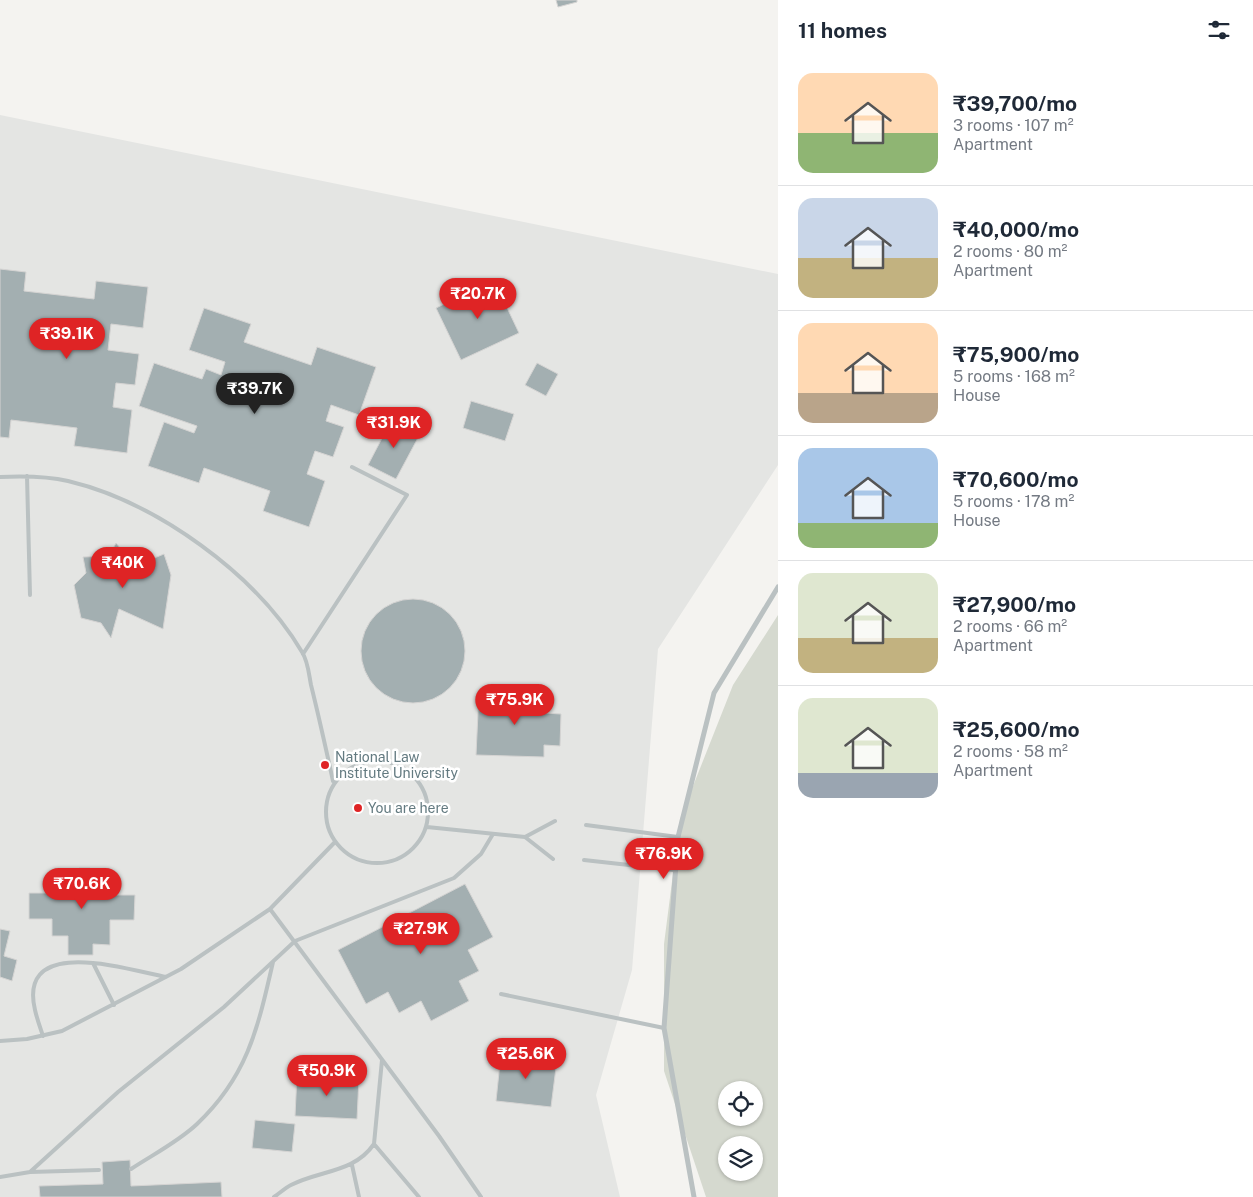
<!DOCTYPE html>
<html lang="en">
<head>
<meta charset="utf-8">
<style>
  :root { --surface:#fff; --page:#f6f6f7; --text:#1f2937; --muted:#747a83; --line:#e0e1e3; --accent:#df2425 }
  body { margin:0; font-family:"Public Sans",sans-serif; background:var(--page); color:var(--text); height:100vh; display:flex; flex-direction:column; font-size:19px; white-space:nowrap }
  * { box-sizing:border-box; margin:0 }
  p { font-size:16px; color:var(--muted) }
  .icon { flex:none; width:28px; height:28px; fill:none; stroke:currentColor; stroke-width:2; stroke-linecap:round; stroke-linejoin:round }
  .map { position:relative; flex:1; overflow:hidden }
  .side { display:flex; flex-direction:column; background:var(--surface); width:475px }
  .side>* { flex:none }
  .tools { position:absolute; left:718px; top:1081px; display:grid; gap:10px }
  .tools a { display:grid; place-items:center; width:45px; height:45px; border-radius:50%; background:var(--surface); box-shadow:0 1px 4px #0004; font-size:25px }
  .price { position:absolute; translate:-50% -42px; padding:0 11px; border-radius:18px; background:var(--accent); color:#fff; font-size:16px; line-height:32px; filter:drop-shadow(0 1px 2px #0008) }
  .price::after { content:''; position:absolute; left:50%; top:30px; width:15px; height:11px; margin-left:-8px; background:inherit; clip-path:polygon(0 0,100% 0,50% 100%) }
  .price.current { background:#222; color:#fff }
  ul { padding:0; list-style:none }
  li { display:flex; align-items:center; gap:15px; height:125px; padding:0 20px }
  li+li { border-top:1px solid var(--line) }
  li span { display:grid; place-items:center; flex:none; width:140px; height:100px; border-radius:15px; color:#555 }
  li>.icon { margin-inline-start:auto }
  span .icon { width:60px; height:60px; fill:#fffc; stroke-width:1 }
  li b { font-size:21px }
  h2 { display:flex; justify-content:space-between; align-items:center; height:60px; padding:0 20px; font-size:21px }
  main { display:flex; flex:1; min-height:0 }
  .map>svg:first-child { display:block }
  .built { fill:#e4e5e3 }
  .green { fill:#d5d9cf; fill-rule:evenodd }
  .building { fill:#a3afb1; stroke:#d5d4d3 }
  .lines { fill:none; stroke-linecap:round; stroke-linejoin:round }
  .lane { stroke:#bac1c2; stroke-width:4 }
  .street { stroke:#bac1c2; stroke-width:5 }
  .poi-dot { fill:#df2425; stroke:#fff; stroke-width:2 }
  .labels { text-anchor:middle; stroke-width:5; stroke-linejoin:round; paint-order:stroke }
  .poi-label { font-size:14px; fill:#637a80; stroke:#fff; text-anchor:start }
</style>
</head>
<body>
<main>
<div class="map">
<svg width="778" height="1197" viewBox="0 0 778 1197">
  <rect width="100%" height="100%" fill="#f4f3f0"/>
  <path class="built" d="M0 115 778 274V465L658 649 632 970 596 1095 620 1197H0Z"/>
  <path class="green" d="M778 615V1197H706L664 1071V944L680 819 733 685ZM726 1090H754V1118H726ZM726 1145H754V1172H726Z"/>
  <path class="building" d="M556 0H577V2L558 7Z
    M0 269 26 272 24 291 94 299 96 281 148 287 143 328 111 324 108 350 139 354 135 385 116 383 113 407 132 410 127 453 74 446 77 428 11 420 9 438 0 437Z
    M494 280 519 333 461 360 436 308Z
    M204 308 251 324 244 342 311 365 317 347 376 367 359 415 331 405 326 421 344 427 333 457 315 451 307 474 325 481 309 527 263 511 270 491 204 468 199 483 148 466 164 422 194 433 197 426 139 406 154 363 202 379 206 369 221 375 225 362 189 350Z
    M537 363 558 374 546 396 525 385Z
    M471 401 514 414 505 441 463 428Z
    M392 419 420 434 396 479 368 465Z
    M116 543 132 562 130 568 164 554 171 575 163 629 119 609 111 638 101 623 81 618 74 585 86 573 83 557 109 556Z
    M361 651a52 52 0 1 1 104 0a52 52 0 1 1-104 0Z
    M479 691H503V695L546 697 545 713 561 714 560 746 544 745V757L476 755Z
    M79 868H90V873H98V881H106V884H110V895H135L134 920H110V945L93 944V955H68V936H52V919H29V893H54V886H59V879H67V870H79Z
    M465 884 493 937 468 950 479 971 459 981 469 1001 431 1021 421 1001 399 1013 388 992 366 1004 338 950Z
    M0 929 10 931 4 956 17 960 12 981 0 977Z
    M501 1053 557 1060 551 1107 496 1101Z
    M297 1074 359 1078 357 1119 295 1116Z
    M255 1120 295 1124 292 1152 252 1148Z
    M130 1160 131 1186 221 1182 222 1197H40L39 1186 103 1184 102 1162Z"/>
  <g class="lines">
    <path class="lane" d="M27 476 30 595
      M0 477C22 476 46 476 68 481 156 502 256 574 302 652 308 661 309 675 311 685 319 717 326 749 333 781
      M303 654 407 495 352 467
      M326 812a51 51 0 1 1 102 0a51 51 0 1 1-102 0Z
      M586 825 678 837
      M427 827 525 837 553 859
      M525 837 555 821
      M584 860 674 870
      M270 909 439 1136 481 1197
      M93 963 114 1005
      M501 994 664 1028
      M43 1036C40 1027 37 1019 35 1010 17 934 129 970 166 977
      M0 1041 27 1039 62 1031 181 969 270 909 335 842
      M374 1144 419 1197
      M352 1165 359 1197
      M131 1169C152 1155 178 1142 197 1124 248 1076 258 1027 273 962
      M30 1172 99 1170
      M0 1177 30 1172 118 1092 224 1007 295 941 454 878 481 854 493 834
      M274 1197C280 1193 285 1188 291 1185 320 1170 354 1173 374 1144L382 1060"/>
    <path class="street" d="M694 1197 664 1028 678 837 714 693 778 587"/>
  </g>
  <g class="poi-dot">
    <circle cx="325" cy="765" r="5"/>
    <circle cx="358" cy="808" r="5"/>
  </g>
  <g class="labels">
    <g class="poi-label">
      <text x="335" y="762">National Law<tspan x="335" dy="16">Institute University</tspan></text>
      <text x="368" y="813">You are here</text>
    </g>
  </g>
</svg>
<div class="tools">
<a><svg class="icon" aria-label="locate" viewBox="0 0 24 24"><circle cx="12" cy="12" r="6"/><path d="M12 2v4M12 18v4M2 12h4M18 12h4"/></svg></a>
<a><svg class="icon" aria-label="layers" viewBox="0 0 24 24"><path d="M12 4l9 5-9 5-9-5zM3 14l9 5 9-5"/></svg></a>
</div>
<b class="price" style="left:478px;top:320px">₹20.7K</b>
<b class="price" style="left:67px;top:360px">₹39.1K</b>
<b class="price current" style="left:255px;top:415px">₹39.7K</b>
<b class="price" style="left:394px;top:449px">₹31.9K</b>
<b class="price" style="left:123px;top:589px">₹40K</b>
<b class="price" style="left:515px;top:726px">₹75.9K</b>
<b class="price" style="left:664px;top:880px">₹76.9K</b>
<b class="price" style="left:82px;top:910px">₹70.6K</b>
<b class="price" style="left:421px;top:955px">₹27.9K</b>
<b class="price" style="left:526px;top:1080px">₹25.6K</b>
<b class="price" style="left:327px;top:1097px">₹50.9K</b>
</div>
<section class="side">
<h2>11 homes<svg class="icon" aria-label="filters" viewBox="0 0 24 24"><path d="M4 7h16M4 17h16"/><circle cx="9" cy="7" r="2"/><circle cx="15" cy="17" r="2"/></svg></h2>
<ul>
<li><span style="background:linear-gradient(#ffd9b3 60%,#8fb573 0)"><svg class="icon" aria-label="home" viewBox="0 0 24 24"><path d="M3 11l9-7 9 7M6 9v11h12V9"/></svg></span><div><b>₹39,700/mo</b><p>3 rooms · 107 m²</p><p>Apartment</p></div></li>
<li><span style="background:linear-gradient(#c9d6e8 60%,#c2b280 0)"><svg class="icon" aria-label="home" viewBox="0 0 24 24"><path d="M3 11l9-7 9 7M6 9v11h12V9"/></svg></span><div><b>₹40,000/mo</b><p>2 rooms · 80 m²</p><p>Apartment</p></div></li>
<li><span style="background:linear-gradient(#ffd9b3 70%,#b9a48a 0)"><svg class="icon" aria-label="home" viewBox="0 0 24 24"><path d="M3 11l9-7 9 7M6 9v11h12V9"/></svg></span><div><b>₹75,900/mo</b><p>5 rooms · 168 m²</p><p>House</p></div></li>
<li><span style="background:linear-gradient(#a9c7e8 75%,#8fb573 0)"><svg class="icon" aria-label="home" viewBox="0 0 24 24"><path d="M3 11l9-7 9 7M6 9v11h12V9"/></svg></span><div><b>₹70,600/mo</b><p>5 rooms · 178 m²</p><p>House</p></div></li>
<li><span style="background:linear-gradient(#dfe7d0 65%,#c2b280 0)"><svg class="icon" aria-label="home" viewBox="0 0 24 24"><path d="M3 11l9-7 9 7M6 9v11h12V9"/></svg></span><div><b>₹27,900/mo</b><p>2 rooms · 66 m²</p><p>Apartment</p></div></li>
<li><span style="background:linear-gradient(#dfe7d0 75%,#9aa5b1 0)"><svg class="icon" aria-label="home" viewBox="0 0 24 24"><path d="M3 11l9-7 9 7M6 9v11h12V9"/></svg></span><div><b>₹25,600/mo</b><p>2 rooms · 58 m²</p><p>Apartment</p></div></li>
</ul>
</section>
</main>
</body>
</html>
